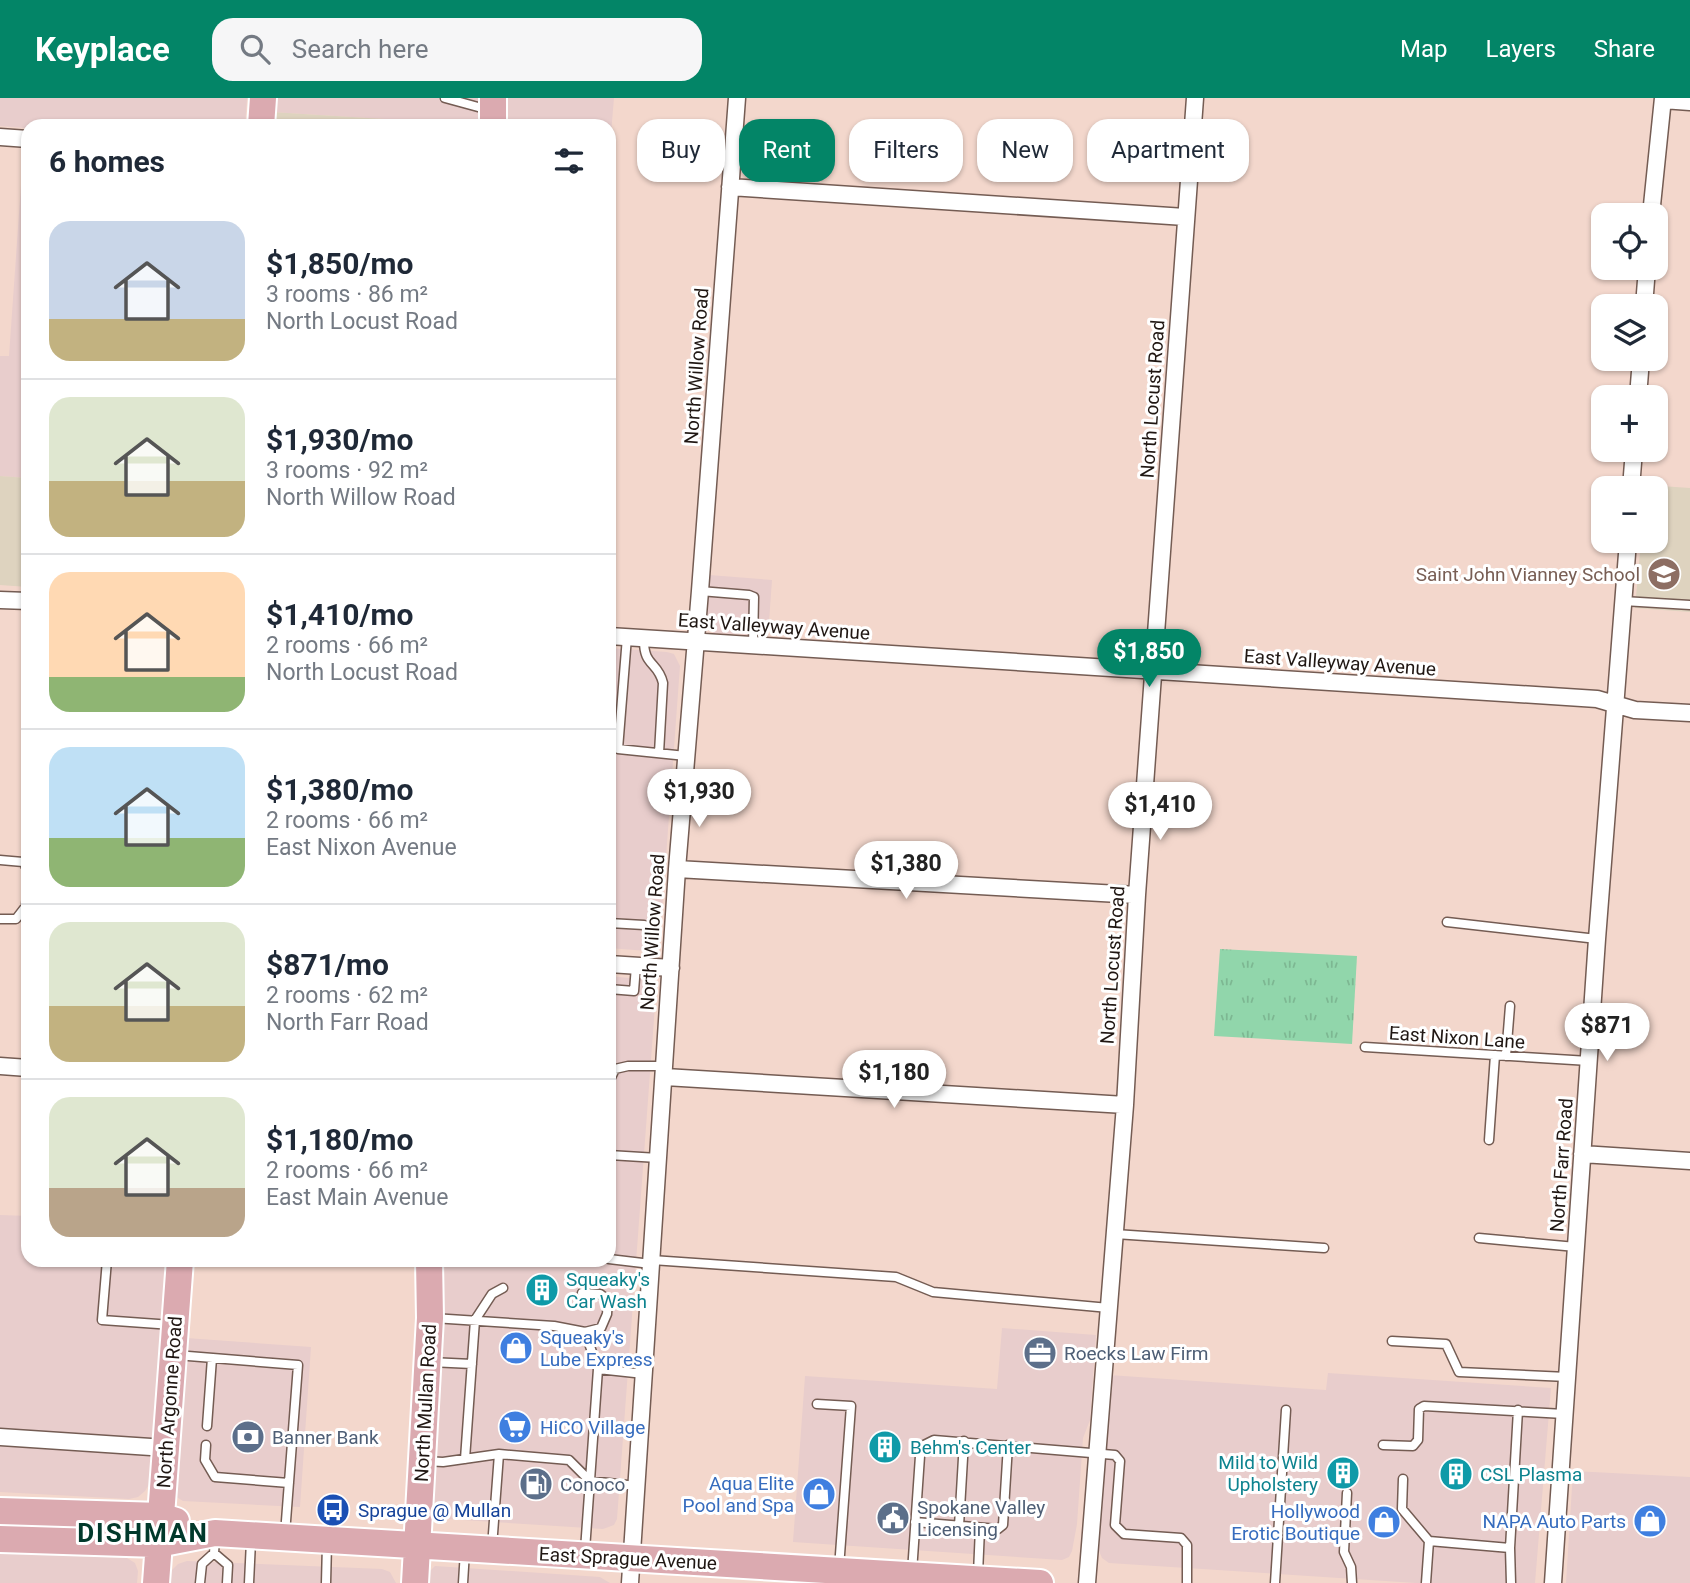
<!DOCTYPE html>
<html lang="en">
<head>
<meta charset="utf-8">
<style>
  :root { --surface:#fff; --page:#f6f6f7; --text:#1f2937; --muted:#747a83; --line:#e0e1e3; --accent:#038567 }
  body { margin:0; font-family:Roboto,sans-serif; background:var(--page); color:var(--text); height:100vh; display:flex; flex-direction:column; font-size:26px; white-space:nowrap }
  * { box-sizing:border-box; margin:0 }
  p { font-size:23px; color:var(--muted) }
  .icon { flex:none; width:38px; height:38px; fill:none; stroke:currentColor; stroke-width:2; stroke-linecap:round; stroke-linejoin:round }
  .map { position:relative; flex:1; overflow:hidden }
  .panel { position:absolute; left:21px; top:21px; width:595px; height:1148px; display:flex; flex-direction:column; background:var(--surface); border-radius:21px; box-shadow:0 2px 5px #0004 }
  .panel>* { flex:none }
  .top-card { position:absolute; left:637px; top:21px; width:665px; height:63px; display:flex; gap:14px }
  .buttons { position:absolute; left:1591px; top:105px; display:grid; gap:14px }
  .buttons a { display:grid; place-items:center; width:77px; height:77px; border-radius:14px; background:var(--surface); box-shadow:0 2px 5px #0004; font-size:35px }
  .price { position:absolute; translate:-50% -60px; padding:0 16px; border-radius:24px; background:#fff; color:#222; font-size:23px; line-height:46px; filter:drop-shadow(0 2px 4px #0008) }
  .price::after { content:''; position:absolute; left:50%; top:42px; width:21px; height:16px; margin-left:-10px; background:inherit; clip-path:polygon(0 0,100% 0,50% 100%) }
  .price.on { background:var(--accent); color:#fff }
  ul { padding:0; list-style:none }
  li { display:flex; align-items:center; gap:21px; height:175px; padding:0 28px }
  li+li { border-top:2px solid var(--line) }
  li span { display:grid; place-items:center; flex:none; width:196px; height:140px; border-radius:21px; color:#555 }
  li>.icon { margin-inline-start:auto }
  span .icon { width:84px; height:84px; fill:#fffc; stroke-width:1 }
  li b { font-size:30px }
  h2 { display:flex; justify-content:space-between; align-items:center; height:84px; padding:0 28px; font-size:30px }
  .pill { padding:0 24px; border-radius:21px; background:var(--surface); box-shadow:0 2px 5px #0004; font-size:24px; line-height:63px }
  .pill.on { background:var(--accent); color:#fff }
  header { display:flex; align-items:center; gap:42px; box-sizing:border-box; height:98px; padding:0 35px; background:var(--accent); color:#fff }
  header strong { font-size:33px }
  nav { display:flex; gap:38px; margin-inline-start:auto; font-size:24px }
  .search { width:490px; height:63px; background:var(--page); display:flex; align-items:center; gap:18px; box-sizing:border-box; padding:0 24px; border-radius:21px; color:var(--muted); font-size:26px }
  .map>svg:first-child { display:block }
  .commercial { fill:#e8cdcc }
  .education { fill:#ded3bf }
  .grass { fill:url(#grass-tufts) }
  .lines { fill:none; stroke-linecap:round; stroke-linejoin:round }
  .lane-casing { stroke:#745c53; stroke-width:11 }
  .street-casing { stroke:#745c53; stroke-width:19 }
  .primary-casing { stroke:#fff; stroke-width:30 }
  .lane { stroke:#fff; stroke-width:8 }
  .street { stroke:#fff; stroke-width:16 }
  .primary { stroke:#dbaab0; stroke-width:26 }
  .labels { text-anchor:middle; stroke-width:6; stroke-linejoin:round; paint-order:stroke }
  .street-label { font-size:19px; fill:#201713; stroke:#fff }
  .education-label { font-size:19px; fill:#785e54; stroke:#fff; text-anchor:end }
  .culture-label { font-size:19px; fill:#0d838f; stroke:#fff; text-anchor:start }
  .shop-label { font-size:19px; fill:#366cbe; stroke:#fff; text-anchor:end }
  .service-label { font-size:19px; fill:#4e5e75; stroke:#fff; text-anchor:start }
  .transit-label { font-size:19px; fill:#164399; stroke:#fff; text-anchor:start }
  .district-label { font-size:26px; font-weight:bold; letter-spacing:2px; fill:#01392b; stroke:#fff }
</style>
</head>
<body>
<header>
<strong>Keyplace</strong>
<div class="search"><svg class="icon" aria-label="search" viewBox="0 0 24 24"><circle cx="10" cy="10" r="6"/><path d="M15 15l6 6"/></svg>Search here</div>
<nav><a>Map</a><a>Layers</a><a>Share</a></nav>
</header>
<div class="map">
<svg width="1690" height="1485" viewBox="0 0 1690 1485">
  <defs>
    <pattern id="grass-tufts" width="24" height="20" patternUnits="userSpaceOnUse" patternTransform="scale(1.75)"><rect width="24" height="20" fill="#91d6ab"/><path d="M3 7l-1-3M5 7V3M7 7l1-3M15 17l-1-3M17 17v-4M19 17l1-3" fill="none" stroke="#7db792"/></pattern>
  </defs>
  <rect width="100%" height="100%" fill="#f3d7cc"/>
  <path class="commercial" d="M0 0H247L245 28H28V380L0 378V258H9L25 30 0 28Z
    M272 0H482V27L271 14Z
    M507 0H614L609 59V28H507Z
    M709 477 772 482 768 538 714 535 708 531 706 526Z
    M609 550 667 554 674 556 680 568 660 841 653 851 647 853 609 850Z
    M609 878 649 882 654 887 656 894 617 1421 614 1427 603 1431 447 1421 435 1413 431 1400 443 1162H609Z
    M0 1117 28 1118V1162H165L150 1385 145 1393 138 1399 129 1401 0 1394Z
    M1002 1230 1096 1237 1090 1322 1083 1340 1077 1426 1072 1453 1069 1459 1062 1462 793 1444 805 1278 997 1291Z
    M186 1240 311 1249 300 1409 183 1403 175 1398Z
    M1328 1275 1551 1290 1535 1485H1416L1109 1465 1102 1460 1099 1453 1109 1277 1326 1292Z
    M1573 1373 1690 1379V1485H1566Z
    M0 1455 127 1460 135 1465 138 1473 137 1485H0Z
    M187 1463 382 1471 390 1474 396 1485H168L172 1472 178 1466Z
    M435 1468 600 1479 610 1485H425L427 1476Z"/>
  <path class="education" d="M271 14 482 27V28H270Z
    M0 378 28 380V489L0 487Z
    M1646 387 1690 390V514L1635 510 1641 443H1656V390H1646Z"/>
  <path class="grass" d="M1220 851 1357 858 1352 946 1214 938Z"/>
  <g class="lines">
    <defs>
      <path id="lane" d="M445 0 489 12
        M700 493 749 497 754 499 753 548
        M1623 503 1690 507
        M627 539 618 651 686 658
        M644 540C643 569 658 563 663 585L659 655
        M0 762 23 764 28 772
        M0 821H16L26 808 28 785
        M1447 824 1597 841
        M609 825 644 827
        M609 891 634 893 636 868
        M1365 949 1589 963
        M1506 958 1510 908
        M609 984 615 971 628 968H665
        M1489 1042 1495 957
        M609 1057 658 1060
        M1115 1136 1324 1150
        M1479 1140 1576 1149
        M609 1161 651 1166
        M107 1162 102 1222 172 1227
        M652 1162 896 1179 933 1194 1109 1210
        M433 1220 554 1228 585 1234 601 1230 607 1216 608 1202 600 1196 582 1195
        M585 1234 598 1271
        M1392 1243 1446 1246 1459 1274 1567 1279
        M176 1257 298 1267 285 1436
        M430 1264 472 1266
        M817 1306 851 1308 839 1470
        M207 1328 212 1260
        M206 1347 205 1362 215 1379 289 1385
        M1383 1347 1413 1348 1418 1342 1419 1311 1424 1308 1564 1316
        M465 1361 475 1222 492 1196 503 1190
        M425 1363 443 1364 499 1356 569 1362 590 1383 637 1388
        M1403 1381 1402 1411 1429 1443
        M1347 1395 1344 1454 1351 1469 1352 1485
        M915 1424 998 1431 1003 1427 1008 1347
        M959 1428 964 1343
        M492 1449 499 1356
        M1510 1450 1511 1485
        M585 1452 598 1271 644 1276
        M214 1455 228 1467 227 1485
        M912 1474 920 1358 922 1348 934 1342 1115 1357 1120 1363 1115 1427 1124 1436 1181 1440 1187 1447V1485
        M978 1476 980 1430
        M200 1485 202 1466 214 1455 215 1441
        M249 1485 251 1443
        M326 1485 327 1446
        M463 1485 465 1453
        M1275 1485 1286 1312
        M1426 1485 1429 1443 1510 1450 1518 1312"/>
      <path id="street" d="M1663 2 1690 4
        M0 39 28 41
        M730 89 1185 119
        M1651 117 1663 0
        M1644 208 1647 170
        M1638 299 1641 261
        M1631 390 1634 352
        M0 502 28 503
        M609 538 1597 601 1635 612 1690 615
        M677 771 1137 797
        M609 866 671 870
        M0 968 28 970
        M665 979 1125 1007
        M1582 1056 1690 1063
        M0 1339 166 1350
        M630 1485 677 771 700 493 737 0
        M1087 1485 1125 1007 1137 797 1195 0
        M1553 1485 1597 841 1628 443"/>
      <path id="primary" d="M493 0V28
        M261 28 263 0
        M0 1413 160 1418 176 1423
        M0 1441 158 1446 215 1435 1040 1485
        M156 1485 180 1162
        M415 1485 430 1220 429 1162"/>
    </defs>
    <use href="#lane" class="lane-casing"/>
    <use href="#street" class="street-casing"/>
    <use href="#primary" class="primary-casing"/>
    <use href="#lane" class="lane"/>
    <use href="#street" class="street"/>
    <use href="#primary" class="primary"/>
  </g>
  <defs>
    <symbol id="school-disc" viewBox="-11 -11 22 22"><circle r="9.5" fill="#8d6e63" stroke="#fff"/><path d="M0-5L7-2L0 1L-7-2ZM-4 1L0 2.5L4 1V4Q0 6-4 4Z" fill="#fff"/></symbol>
    <symbol id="building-disc" viewBox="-11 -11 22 22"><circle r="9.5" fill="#0f9aa8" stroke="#fff"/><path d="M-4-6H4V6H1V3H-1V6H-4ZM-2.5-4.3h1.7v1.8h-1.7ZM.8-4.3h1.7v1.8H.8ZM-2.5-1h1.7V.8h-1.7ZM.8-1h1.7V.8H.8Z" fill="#fff"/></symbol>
    <symbol id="shop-disc" viewBox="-11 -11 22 22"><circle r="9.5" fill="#3f7fe0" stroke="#fff"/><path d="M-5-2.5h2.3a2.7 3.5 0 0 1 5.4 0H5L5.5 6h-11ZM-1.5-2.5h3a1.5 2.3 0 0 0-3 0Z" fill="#fff"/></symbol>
    <symbol id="office-disc" viewBox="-11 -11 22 22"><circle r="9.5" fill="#5c6f8a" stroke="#fff"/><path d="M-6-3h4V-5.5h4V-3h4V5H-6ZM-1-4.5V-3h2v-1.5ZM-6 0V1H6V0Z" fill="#fff"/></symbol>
    <symbol id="supermarket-disc" viewBox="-11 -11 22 22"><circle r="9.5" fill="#3f7fe0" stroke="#fff"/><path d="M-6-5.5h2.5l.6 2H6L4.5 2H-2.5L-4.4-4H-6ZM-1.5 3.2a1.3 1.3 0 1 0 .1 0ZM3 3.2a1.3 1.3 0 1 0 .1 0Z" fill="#fff"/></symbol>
    <symbol id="bank-disc" viewBox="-11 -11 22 22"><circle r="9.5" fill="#5c6f8a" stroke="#fff"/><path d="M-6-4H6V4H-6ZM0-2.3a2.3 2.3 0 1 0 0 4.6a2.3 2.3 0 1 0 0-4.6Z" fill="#fff"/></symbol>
    <symbol id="fuel-disc" viewBox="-11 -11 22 22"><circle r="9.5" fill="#5c6f8a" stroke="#fff"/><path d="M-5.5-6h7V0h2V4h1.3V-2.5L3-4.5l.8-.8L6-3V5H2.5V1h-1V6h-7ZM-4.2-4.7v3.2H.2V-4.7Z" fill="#fff"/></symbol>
    <symbol id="bus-disc" viewBox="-11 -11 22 22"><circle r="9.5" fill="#1a4fb4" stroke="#fff"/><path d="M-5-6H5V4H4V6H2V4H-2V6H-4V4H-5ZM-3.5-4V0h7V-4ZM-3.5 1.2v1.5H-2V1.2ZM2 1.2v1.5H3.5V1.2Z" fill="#fff"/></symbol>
    <symbol id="civic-disc" viewBox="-11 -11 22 22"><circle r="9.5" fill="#5c6f8a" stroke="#fff"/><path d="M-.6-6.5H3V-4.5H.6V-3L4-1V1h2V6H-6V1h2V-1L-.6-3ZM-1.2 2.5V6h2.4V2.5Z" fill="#fff"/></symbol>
  </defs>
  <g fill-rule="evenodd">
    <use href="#school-disc" x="1645" y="457" width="38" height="38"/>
    <use href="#building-disc" x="523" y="1173" width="38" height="38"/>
    <use href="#shop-disc" x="497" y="1231" width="38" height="38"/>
    <use href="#office-disc" x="1021" y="1236" width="38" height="38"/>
    <use href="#supermarket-disc" x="496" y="1310" width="38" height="38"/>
    <use href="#bank-disc" x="229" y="1320" width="38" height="38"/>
    <use href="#building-disc" x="866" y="1330" width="38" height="38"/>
    <use href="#building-disc" x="1324" y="1356" width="38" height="38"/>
    <use href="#building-disc" x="1437" y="1357" width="38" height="38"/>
    <use href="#fuel-disc" x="517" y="1367" width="38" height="38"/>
    <use href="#shop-disc" x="800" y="1377" width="38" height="38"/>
    <use href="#bus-disc" x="314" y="1393" width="38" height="38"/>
    <use href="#civic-disc" x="874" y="1401" width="38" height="38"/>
    <use href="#shop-disc" x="1631" y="1404" width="38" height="38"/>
    <use href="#shop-disc" x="1365" y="1405" width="38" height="38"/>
  </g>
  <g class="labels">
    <g class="street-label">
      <text transform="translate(696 268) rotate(-86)" y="7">North Willow Road</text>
      <text transform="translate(1152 301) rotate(-86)" y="7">North Locust Road</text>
      <text transform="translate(774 528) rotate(4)" y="7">East Valleyway Avenue</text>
      <text transform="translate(1340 564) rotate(4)" y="7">East Valleyway Avenue</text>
      <text transform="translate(652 834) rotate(-86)" y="7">North Willow Road</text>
      <text transform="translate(1112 867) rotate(-86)" y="7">North Locust Road</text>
      <text transform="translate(1457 939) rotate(4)" y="7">East Nixon Lane</text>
      <text transform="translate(1561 1067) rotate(-86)" y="7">North Farr Road</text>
      <text transform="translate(169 1304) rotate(-86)" y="7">North Argonne Road</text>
      <text transform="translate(425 1305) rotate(-87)" y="7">North Mullan Road</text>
      <text transform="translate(628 1460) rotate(3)" y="7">East Sprague Avenue</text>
    </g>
    <g class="education-label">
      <text x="1640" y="483">Saint John Vianney School</text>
    </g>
    <g class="culture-label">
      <text x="566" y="1188">Squeaky's<tspan x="566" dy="22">Car Wash</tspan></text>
      <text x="910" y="1356">Behm's Center</text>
      <text x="1318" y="1371" text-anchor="end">Mild to Wild<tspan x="1318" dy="22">Upholstery</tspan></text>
      <text x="1480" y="1383">CSL Plasma</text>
    </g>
    <g class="shop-label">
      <text x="540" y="1246" text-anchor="start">Squeaky's<tspan x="540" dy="22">Lube Express</tspan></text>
      <text x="540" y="1336" text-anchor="start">HiCO Village</text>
      <text x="794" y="1392">Aqua Elite<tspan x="794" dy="22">Pool and Spa</tspan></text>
      <text x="1360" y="1420">Hollywood<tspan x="1360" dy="22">Erotic Boutique</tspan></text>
      <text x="1626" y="1430">NAPA Auto Parts</text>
    </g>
    <g class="service-label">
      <text x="1064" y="1262">Roecks Law Firm</text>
      <text x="272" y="1346">Banner Bank</text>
      <text x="560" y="1393">Conoco</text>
      <text x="917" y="1416">Spokane Valley<tspan x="917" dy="22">Licensing</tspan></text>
    </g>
    <g class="transit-label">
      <text x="358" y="1419">Sprague @ Mullan</text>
    </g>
    <g class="district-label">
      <text x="143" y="1444">DISHMAN</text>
    </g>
  </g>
</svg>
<div class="buttons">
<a><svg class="icon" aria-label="locate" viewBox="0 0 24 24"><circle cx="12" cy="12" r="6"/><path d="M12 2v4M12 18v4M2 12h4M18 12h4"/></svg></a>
<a><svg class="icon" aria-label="layers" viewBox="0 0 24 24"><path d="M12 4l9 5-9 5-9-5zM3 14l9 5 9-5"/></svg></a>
<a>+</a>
<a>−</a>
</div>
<b class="price on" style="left:1149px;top:591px">$1,850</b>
<b class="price" style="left:699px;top:731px">$1,930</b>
<b class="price" style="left:1160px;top:744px">$1,410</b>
<b class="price" style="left:906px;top:803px">$1,380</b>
<b class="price" style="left:1607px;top:965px">$871</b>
<b class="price" style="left:894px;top:1012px">$1,180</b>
<div class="top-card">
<a class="pill">Buy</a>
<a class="pill on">Rent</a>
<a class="pill">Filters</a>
<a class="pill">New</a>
<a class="pill">Apartment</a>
</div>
<section class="panel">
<h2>6 homes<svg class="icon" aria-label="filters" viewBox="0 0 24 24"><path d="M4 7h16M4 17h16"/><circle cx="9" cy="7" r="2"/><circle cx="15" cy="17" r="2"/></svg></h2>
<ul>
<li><span style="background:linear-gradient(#c9d6e8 70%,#c2b280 0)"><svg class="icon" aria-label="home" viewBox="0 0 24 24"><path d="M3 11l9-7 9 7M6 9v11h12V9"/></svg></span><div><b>$1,850/mo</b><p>3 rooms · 86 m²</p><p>North Locust Road</p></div></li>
<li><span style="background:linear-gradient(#dfe7d0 60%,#c2b280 0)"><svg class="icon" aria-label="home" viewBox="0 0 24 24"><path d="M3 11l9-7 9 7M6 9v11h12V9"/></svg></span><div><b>$1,930/mo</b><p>3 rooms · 92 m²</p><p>North Willow Road</p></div></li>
<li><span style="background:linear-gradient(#ffd9b3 75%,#8fb573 0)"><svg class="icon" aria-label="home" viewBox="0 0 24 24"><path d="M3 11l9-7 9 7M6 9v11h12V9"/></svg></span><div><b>$1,410/mo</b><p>2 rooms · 66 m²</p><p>North Locust Road</p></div></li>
<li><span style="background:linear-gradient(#bfe0f5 65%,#8fb573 0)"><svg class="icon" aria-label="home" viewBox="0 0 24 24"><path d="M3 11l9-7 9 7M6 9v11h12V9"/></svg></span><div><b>$1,380/mo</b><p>2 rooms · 66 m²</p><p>East Nixon Avenue</p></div></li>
<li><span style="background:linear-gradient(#dfe7d0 60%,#c2b280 0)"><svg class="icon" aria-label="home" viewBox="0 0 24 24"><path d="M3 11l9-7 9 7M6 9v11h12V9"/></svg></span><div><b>$871/mo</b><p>2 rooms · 62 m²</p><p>North Farr Road</p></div></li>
<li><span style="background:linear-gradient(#dfe7d0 65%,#b9a48a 0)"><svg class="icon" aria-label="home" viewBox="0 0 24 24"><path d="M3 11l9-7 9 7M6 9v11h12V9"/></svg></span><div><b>$1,180/mo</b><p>2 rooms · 66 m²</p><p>East Main Avenue</p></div></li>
</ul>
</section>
</div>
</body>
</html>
